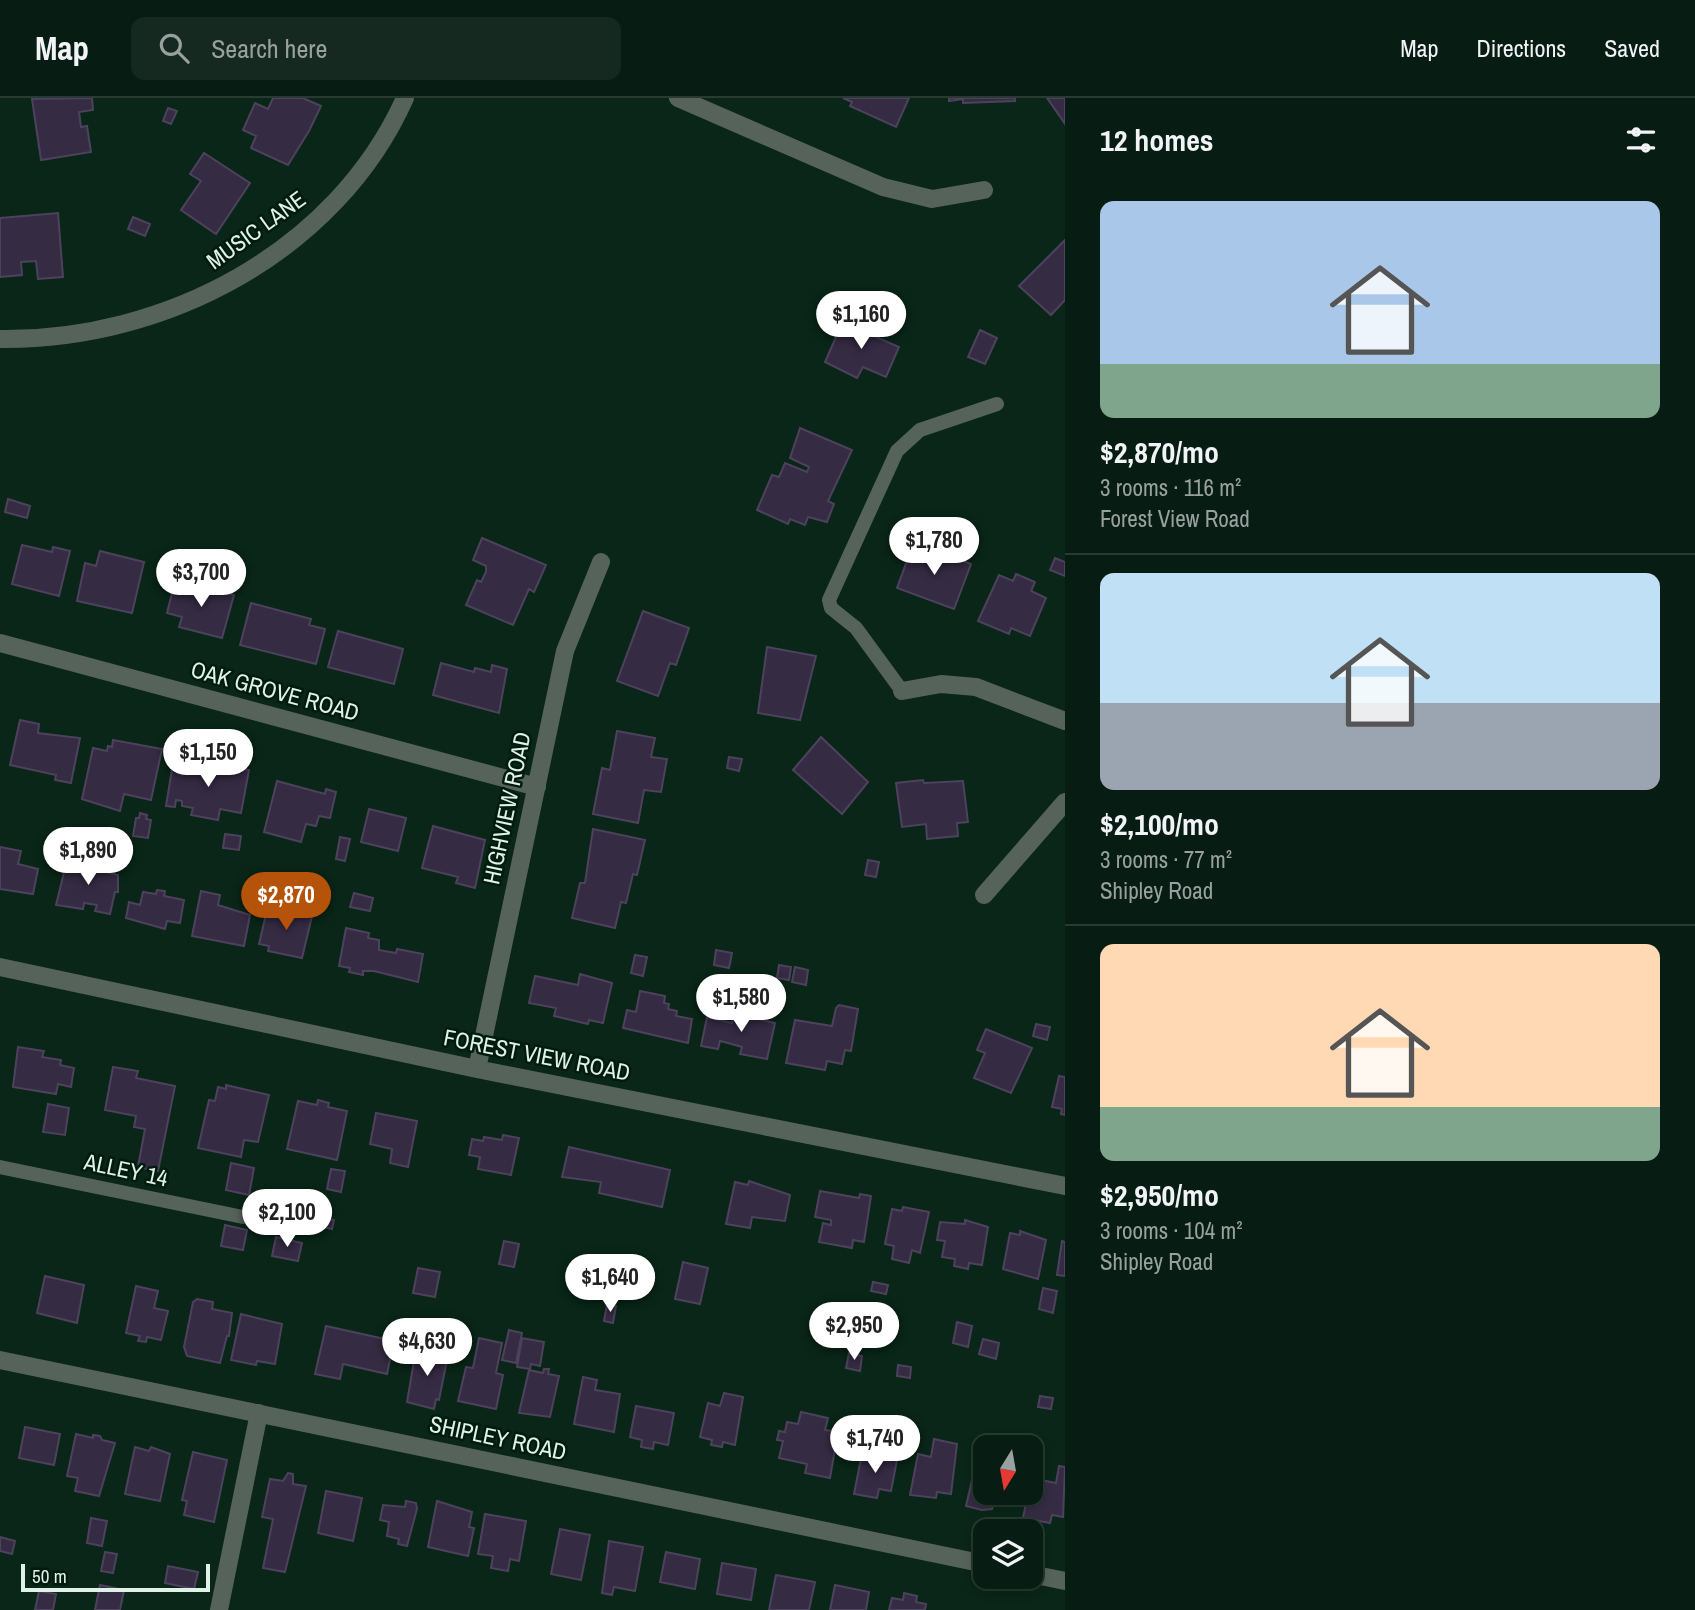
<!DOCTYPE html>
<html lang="en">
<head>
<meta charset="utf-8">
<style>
  :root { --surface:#071c12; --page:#152920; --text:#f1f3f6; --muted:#98a19f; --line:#283a32; --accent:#b45309 }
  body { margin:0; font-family:"Archivo Narrow",sans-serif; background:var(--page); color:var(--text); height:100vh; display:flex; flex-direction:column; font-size:26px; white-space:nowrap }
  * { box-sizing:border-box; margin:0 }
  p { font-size:23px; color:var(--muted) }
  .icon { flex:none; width:38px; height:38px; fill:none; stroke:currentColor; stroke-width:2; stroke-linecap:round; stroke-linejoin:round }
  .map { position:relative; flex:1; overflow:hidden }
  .details { display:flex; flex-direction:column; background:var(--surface); width:630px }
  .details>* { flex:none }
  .needle { width:46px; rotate:191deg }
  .controls { position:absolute; left:973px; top:1337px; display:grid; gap:14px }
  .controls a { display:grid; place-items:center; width:70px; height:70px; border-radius:14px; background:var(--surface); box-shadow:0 4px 10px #0003,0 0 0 2px var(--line); font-size:35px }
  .scale { position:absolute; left:21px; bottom:18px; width:189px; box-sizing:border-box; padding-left:7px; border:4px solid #e0f1e7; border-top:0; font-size:19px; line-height:24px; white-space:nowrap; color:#e0f1e7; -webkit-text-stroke:5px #011c0f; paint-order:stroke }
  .price { position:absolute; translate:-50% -60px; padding:0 16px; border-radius:24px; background:#fff; color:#222; font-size:23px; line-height:46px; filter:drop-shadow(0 2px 4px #0008) }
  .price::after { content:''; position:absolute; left:50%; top:42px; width:21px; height:16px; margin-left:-10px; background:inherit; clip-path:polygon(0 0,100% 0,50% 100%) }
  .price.on { background:var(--accent); color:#fff }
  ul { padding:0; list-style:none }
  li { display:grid; align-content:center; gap:14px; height:371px; padding:0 35px }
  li+li { border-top:2px solid var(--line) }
  li span { display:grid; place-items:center; height:217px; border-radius:14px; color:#555 }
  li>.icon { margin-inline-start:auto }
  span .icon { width:126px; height:126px; fill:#fffc; stroke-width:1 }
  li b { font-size:30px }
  h2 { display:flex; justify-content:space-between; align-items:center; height:84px; padding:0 35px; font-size:30px }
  header { display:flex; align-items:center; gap:42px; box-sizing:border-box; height:98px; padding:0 35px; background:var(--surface); border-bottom:2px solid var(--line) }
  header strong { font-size:33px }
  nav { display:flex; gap:38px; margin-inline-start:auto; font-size:24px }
  .search { width:490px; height:63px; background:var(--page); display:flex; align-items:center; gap:18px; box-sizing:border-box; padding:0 24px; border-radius:14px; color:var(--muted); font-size:26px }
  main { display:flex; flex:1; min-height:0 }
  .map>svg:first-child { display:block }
  .building { fill:#352b43; stroke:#4d425c; stroke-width:2 }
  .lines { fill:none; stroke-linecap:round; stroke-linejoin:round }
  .service { stroke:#56635b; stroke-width:14 }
  .minor { stroke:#56635b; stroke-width:18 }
  .labels { text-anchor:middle; stroke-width:5; stroke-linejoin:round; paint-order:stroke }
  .street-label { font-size:23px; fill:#e0f1e7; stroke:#011c0f }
</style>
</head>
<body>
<header>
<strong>Map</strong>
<div class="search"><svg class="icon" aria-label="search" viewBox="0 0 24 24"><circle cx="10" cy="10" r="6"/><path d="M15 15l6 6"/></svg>Search here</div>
<nav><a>Map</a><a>Directions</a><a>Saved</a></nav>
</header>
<main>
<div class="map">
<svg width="1065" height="1512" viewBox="0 0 1065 1512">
  <rect width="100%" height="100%" fill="#092618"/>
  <path class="building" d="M92 0 93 12 79 14 81 29 87 28 91 54 41 62 32 1Z
    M273 0H303L321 8 309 33 288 67 251 50 256 38 243 32 255 5 268 11Z
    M843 0H909L896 29 850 8 852 4Z
    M949 0H1015V3L963 5V1L949 3Z
    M1047 0H1065V26L1061 20Z
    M168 10 177 13 171 26 163 23Z
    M204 55 250 85 216 136 181 112 201 83 190 76Z
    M58 115 63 179 38 181 36 163 21 164 22 177 0 179V120Z
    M133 119 150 126 145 138 128 131Z
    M1065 142V202L1051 217 1019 188Z
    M843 223 856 229 861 225 870 229V234L876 239 899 249 886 279 863 269 857 280 825 264Z
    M980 232 997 240 985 266 968 259Z
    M800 330 852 352 828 403 834 406 827 424 808 419 805 427 790 421 788 426 757 412 772 377 779 379 785 365 807 374 809 369 790 360Z
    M8 401 30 408 27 420 5 414Z
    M482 440 546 467 534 494 529 491 513 527 466 507 477 482 481 484 486 474V468L473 462Z
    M22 447 52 454 53 449 70 453 59 498 12 486Z
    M912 449 944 462 946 456 971 466 954 511 897 490Z
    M100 453 144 464 132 515 77 503 85 465 96 468Z
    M1055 460 1065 464V478L1050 472Z
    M1016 476 1035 484 1031 493 1046 500 1030 538 1011 530 1009 536 978 523 999 477 1013 483Z
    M175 483 234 497 222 540 179 529 182 519 167 515Z
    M251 505 311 521 309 527 325 531 316 566 240 547Z
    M643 513 689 530 676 567 670 565 658 598 617 583Z
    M338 533 403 551 394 586 328 569Z
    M767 549 816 558 800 622 758 615Z
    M441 565 474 574 475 570 491 574 492 567 507 571 499 615 433 597Z
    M20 622 39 626 38 635 80 640 71 685 55 682 56 677 10 667Z
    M617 633 655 640 651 659 667 661 661 694 644 692 638 725 593 716 602 670 610 672Z
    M821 639 868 684 842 716 793 672Z
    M113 642 162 651 151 702 124 696 120 713 82 701 93 650 107 653 108 648 112 649Z
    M729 659 742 661 739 673 727 670Z
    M188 663 249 672 241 715 220 711 218 722 191 717 193 710 182 708V703L176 702 175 709 166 708 172 671 186 673Z
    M923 682 924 685 963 683 968 724 957 725 958 738 927 741 926 726 902 729 896 685Z
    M277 683 325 696 326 691 336 694 330 720 319 718 316 728 306 726 301 744 264 734Z
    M369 711 406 720 398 753 361 744Z
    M140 715 147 717 146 721 151 722 148 740 133 738 136 720H139Z
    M433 728 485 742 475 790 456 785 458 779 422 770Z
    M593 731 645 742 637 777 633 776 626 805 621 804 615 830 572 820 580 785H585Z
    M225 736 241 738 239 752 223 750Z
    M340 739 350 741 345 763 336 761Z
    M0 749 21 753 18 766 38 771 33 796 0 791Z
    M84 759 102 763 100 773 118 777V794H115L110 816 95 813 97 807 84 805 83 811 56 807 66 766 81 769Z
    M868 762 879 764 876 779 865 777Z
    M157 792 165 793 164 798 184 802 180 825 167 823 165 831 126 820 129 804 140 807 143 794 156 796Z
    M201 793 220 797 218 807 250 817 244 848 192 838Z
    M354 795 373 800 370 813 350 809Z
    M276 810 312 818 302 860 268 853 269 848 259 846 267 812 275 814Z
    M346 830 369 835 368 840 379 842V852L396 855 397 851 423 856 418 884 374 873H363V877L349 874 350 870 339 868Z
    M716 852 732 855 729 870 714 867Z
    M635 857 647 859 643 878 631 875Z
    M779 867 791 869 789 882 777 880Z
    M795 869 808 872 806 887 792 884Z
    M580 876 612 885 603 925 589 922 588 926 554 918 556 910 529 905 535 878 578 887Z
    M640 893 665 898 664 905 669 906 668 911 677 913 676 918 692 921 688 945 623 930 627 912 636 914Z
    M839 907 858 911 851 953 845 952 842 966 827 963 825 972 786 965 795 922 832 928 836 910Z
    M745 909 759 912 757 921 775 925 767 961 740 956 742 949 728 945 720 943 718 951 701 948 707 919 732 925 734 916 743 918Z
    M1036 926 1050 929 1047 942 1033 938Z
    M986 931 1032 950 1011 995 974 980 985 955 977 952Z
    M18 949 44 953 42 959 61 962 60 967 74 970 71 989 58 986 56 996 13 989Z
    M113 969 138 973 136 980 175 988 158 1073 138 1069 145 1031 134 1029 136 1018 105 1012Z
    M1059 978 1065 979V1017L1061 1016 1062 1011 1052 1009Z
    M226 987 269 997 258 1044 244 1042 241 1059 198 1050 209 1002 215 1003 218 989 226 991Z
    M318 1002 329 1005 328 1009 347 1013 337 1062 287 1051 298 1003 317 1007Z
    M48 1006 69 1010 65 1037 43 1034Z
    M376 1015 417 1023 408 1069 390 1065 392 1051 370 1046Z
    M503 1037 519 1040 511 1077 478 1071 480 1059 469 1057 472 1041 483 1043 484 1039 502 1042Z
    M569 1049 670 1072 662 1109 599 1095 601 1084 562 1079Z
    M231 1065 254 1070 249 1097 226 1092Z
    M331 1071 345 1073 341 1094 327 1091Z
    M749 1083 790 1097 785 1123 752 1119 750 1130 726 1126 735 1084 748 1087Z
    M820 1093 859 1100 860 1096 871 1098 864 1144 853 1142 852 1150 819 1144 823 1125 831 1127V1122L815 1119Z
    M903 1109 929 1114 920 1155 912 1152 909 1165 892 1161 894 1148 885 1146 892 1111 902 1113Z
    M313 1117 334 1122 332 1131 311 1126Z
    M965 1122 988 1129 982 1167 969 1165 968 1171 954 1168 955 1161 942 1159 945 1143 937 1142 940 1124 965 1126Z
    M225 1127 247 1132 243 1152 221 1148Z
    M1020 1133 1046 1142 1038 1181 1003 1171 1010 1135 1020 1137Z
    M276 1139 302 1145 298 1163 272 1158Z
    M504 1143 519 1146 514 1169 499 1166Z
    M1062 1143 1065 1144V1178L1057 1177Z
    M683 1164 708 1170 700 1206 675 1201Z
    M418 1170 440 1174 435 1199 413 1195Z
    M45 1178 84 1187 77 1225 37 1215Z
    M873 1184 888 1187 886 1196 871 1193Z
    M136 1188 158 1193 154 1210 168 1213 161 1242 147 1239 146 1244 138 1243 140 1238 126 1235Z
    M1043 1190 1057 1193 1053 1215 1039 1211Z
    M197 1201 213 1204 212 1211 232 1215 229 1238H227L220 1265 187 1258 184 1249 193 1204Z
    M607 1206 616 1208 613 1225 604 1223Z
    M241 1216 282 1226 275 1266 257 1263 256 1267 231 1262Z
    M957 1224 972 1228 968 1249 953 1245Z
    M326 1228 394 1243 387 1276 343 1266 340 1281 315 1276Z
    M509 1232 522 1235 516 1265 502 1262Z
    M873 1233 885 1235 883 1248 871 1246Z
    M479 1240 502 1245 496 1275 503 1277 496 1311 458 1303 466 1269 473 1270Z
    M522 1240 544 1244 540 1268 531 1266 530 1271 517 1269Z
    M983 1241 999 1245 996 1261 979 1256Z
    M416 1251 448 1257 439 1302 436 1301 434 1311 407 1304Z
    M849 1255 862 1258 860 1273 846 1270Z
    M898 1267 911 1269 910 1280 897 1278Z
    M544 1271H549L548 1276 559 1278 550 1319 519 1315 529 1272 543 1275Z
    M583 1279 597 1282 595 1292 620 1296 614 1334 574 1326Z
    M724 1295 743 1299 735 1347 723 1344 722 1349 711 1347 712 1342 700 1339 708 1305 720 1308Z
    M1040 1298 1053 1300 1051 1311 1038 1309Z
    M636 1308 674 1315 668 1347 654 1344 653 1351 641 1349 642 1342 630 1339Z
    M801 1314 828 1320 825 1332 838 1334 830 1380 805 1375 807 1366 779 1360 783 1343 777 1342 779 1333 785 1334 787 1324 798 1326Z
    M25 1329 60 1336 54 1367 19 1360Z
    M76 1336 93 1340V1337L100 1338 102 1342 115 1345 99 1398 75 1393 78 1380 67 1378Z
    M934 1341 957 1346 951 1396 937 1394 936 1400 910 1397 918 1356 931 1359Z
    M135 1349 149 1353 151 1349 170 1356 160 1403 125 1396Z
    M193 1354 227 1362 214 1424 184 1417 187 1403 182 1402Z
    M862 1355 897 1362 891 1393 879 1391 877 1400 854 1396Z
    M1059 1368 1065 1369 1063 1419 1052 1417 1050 1425 1023 1420 1028 1395H1031V1380L1056 1385Z
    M975 1369 985 1371V1395H1010L1007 1408 994 1405 992 1411 982 1412 966 1408Z
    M288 1375 293 1376V1386L306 1388 285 1474 263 1470 273 1421 262 1419 270 1381 283 1383Z
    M326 1393 362 1400 353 1443 318 1435Z
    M406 1403 416 1405 417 1411 407 1448 398 1446 399 1441 387 1438 389 1424 380 1422 383 1407 405 1409Z
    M437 1403 472 1414 469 1429 474 1430 468 1458 428 1449Z
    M485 1416 526 1423 519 1463 510 1461 508 1473 491 1470 493 1458 478 1456Z
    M91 1420 107 1423 102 1448 87 1445Z
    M560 1431 590 1437 581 1482 551 1476Z
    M0 1439 15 1443 12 1456 0 1453Z
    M609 1443 643 1449 635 1493 614 1489 612 1497 602 1495Z
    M105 1454 117 1456 113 1475 101 1473Z
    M666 1454 700 1461 695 1491 660 1484Z
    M722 1465 756 1471 751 1502 717 1496Z
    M168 1468 198 1474 194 1491 165 1485Z
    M776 1477 815 1484 809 1512H769Z
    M100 1487 124 1492 120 1512H95Z
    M835 1487 869 1494 866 1512H830Z
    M39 1493 56 1496 53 1512H35Z
    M904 1495 917 1498 916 1504 926 1506 925 1512H889L892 1500 903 1502Z"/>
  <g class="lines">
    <path class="service" d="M902 593 856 530 831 510 829 502 897 353 920 332 997 306
      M0 1069 243 1119"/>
    <path class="minor" d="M678 0 883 89 932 101 984 92
      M0 241C165 243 336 154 405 0
      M0 545 537 689
      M902 593 941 586 976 589 1065 623
      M984 797 1065 704
      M0 869 477 971 1065 1088
      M477 971 565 553 601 464
      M0 1262 985 1466
      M1031 1476 1065 1483
      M219 1512 259 1315"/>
  </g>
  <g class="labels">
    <g class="street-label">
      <text transform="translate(256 132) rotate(-36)" y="8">MUSIC LANE</text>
      <text transform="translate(275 593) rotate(15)" y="8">OAK GROVE ROAD</text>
      <text transform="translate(507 710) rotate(-78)" y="8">HIGHVIEW ROAD</text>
      <text transform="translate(537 957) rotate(11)" y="8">FOREST VIEW ROAD</text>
      <text transform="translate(126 1072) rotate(12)" y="8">ALLEY 14</text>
      <text transform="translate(498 1340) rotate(12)" y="8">SHIPLEY ROAD</text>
    </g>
  </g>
</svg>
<div class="controls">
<a><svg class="needle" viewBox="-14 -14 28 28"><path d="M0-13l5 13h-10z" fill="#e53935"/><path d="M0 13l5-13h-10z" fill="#98a19f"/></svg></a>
<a><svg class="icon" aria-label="layers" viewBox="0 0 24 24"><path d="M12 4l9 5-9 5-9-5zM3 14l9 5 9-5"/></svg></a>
</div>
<div class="scale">50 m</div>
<b class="price" style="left:861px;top:253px">$1,160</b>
<b class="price" style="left:934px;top:479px">$1,780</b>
<b class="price" style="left:201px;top:511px">$3,700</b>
<b class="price" style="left:208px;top:691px">$1,150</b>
<b class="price" style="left:88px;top:789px">$1,890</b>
<b class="price on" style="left:286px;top:834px">$2,870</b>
<b class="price" style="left:741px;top:936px">$1,580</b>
<b class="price" style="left:287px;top:1151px">$2,100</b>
<b class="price" style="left:610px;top:1216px">$1,640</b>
<b class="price" style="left:854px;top:1264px">$2,950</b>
<b class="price" style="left:427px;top:1280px">$4,630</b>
<b class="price" style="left:875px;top:1377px">$1,740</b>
</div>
<section class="details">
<h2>12 homes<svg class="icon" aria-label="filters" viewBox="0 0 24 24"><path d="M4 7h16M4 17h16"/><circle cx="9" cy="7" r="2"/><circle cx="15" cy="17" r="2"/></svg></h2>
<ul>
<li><span style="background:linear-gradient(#a9c7e8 75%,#7fa58c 0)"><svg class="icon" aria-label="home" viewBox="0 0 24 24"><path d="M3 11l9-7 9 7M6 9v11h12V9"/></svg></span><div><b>$2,870/mo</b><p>3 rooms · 116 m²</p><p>Forest View Road</p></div></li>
<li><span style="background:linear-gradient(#bfe0f5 60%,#9aa5b1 0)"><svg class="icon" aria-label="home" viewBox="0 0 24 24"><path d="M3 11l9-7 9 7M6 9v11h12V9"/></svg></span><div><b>$2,100/mo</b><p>3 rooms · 77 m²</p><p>Shipley Road</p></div></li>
<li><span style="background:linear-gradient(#ffd9b3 75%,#7fa58c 0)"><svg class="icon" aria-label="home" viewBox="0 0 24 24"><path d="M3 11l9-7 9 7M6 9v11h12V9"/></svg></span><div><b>$2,950/mo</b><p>3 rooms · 104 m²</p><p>Shipley Road</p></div></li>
</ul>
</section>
</main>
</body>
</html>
